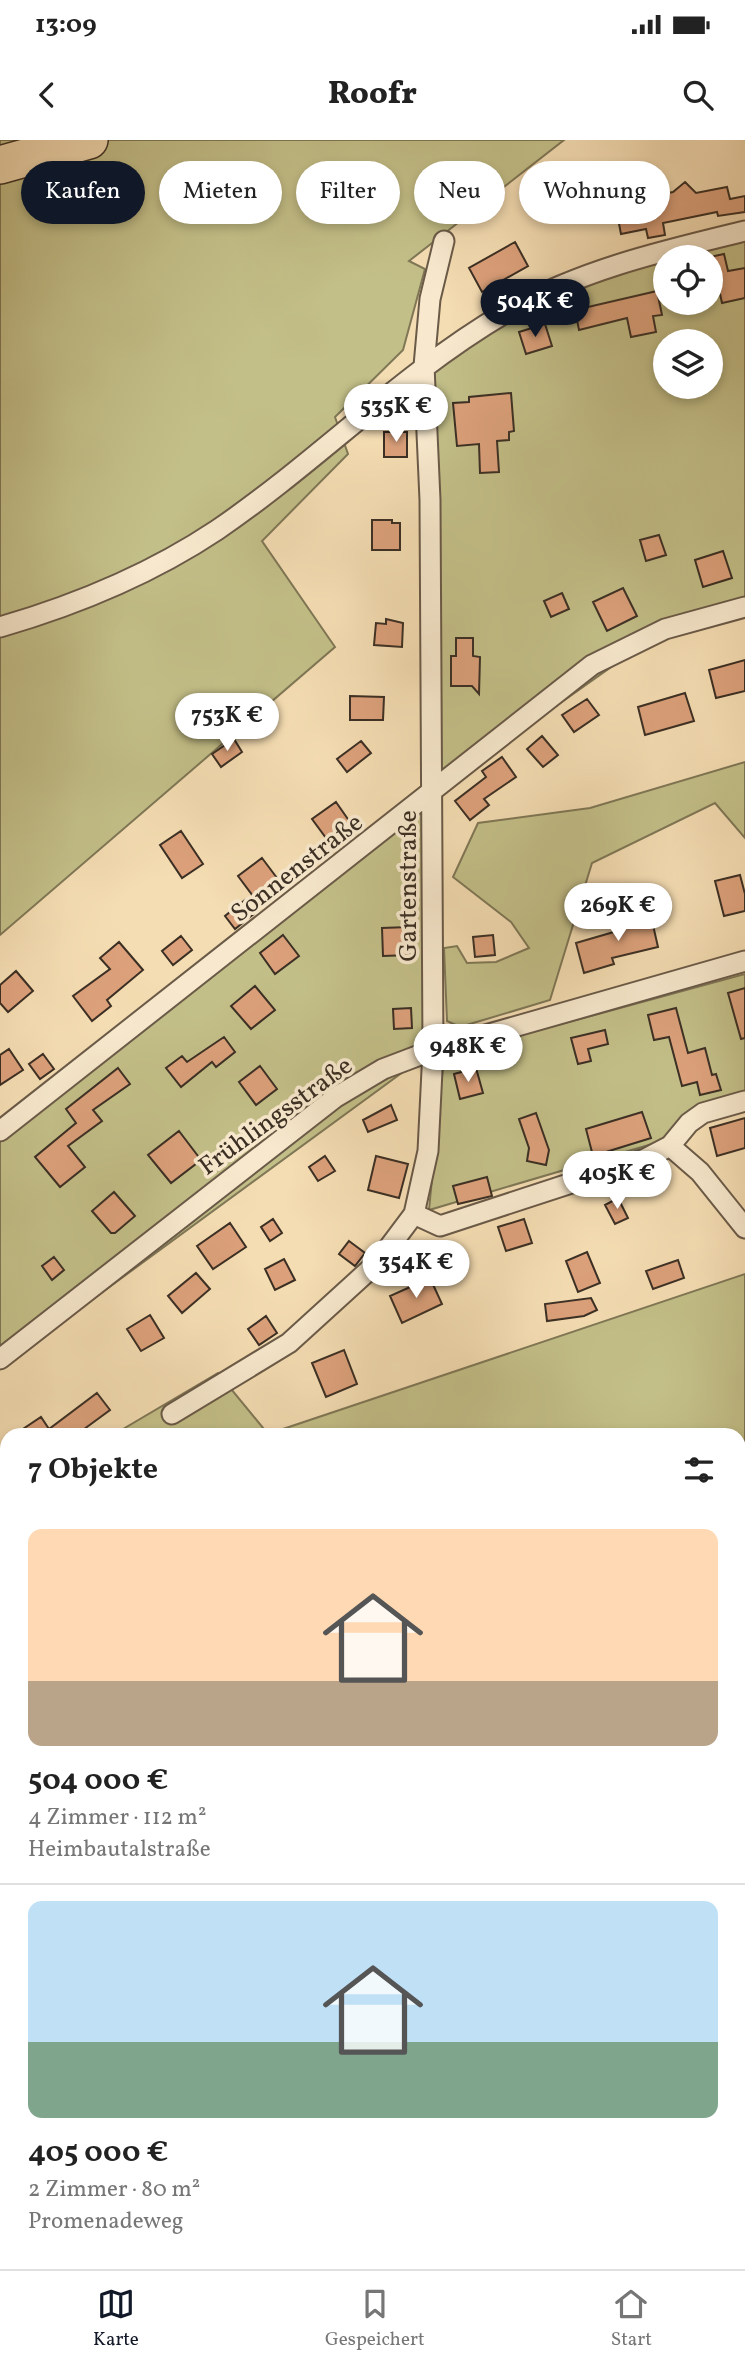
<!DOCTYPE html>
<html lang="de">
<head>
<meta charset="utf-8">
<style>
  :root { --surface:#fff; --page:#f2f2f2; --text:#222; --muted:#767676; --line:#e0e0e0; --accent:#111827 }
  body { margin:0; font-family:Vollkorn,serif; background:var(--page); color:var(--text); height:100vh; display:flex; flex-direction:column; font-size:26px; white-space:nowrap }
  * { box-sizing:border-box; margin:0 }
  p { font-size:23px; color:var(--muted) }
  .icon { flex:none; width:38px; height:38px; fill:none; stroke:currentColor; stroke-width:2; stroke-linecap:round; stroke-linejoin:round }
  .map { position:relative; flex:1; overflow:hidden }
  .drawer { position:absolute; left:0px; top:1288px; width:746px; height:842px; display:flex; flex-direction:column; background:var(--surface); border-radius:21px 21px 0 0; box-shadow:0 4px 10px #0003 }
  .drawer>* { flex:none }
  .guide { position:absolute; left:21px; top:21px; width:704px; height:63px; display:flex; gap:14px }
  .buttons { position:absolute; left:653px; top:105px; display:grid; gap:14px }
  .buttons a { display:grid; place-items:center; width:70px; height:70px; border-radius:50%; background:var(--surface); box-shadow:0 4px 10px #0003; font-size:35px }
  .price { position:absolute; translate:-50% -60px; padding:0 16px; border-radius:24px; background:#fff; color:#222; font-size:23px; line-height:46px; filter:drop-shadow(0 2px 4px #0008) }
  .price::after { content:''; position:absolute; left:50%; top:42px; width:21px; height:16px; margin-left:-10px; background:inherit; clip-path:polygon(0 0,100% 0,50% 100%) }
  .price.active { background:var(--accent); color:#fff }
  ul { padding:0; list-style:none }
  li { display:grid; align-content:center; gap:14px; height:371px; padding:0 28px }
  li+li { border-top:2px solid var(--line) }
  li span { display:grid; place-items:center; height:217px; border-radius:14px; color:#555 }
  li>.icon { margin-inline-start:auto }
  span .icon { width:126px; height:126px; fill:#fffc; stroke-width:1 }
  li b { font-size:30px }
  h2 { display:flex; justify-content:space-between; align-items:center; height:84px; padding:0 28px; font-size:30px }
  .chip { padding:0 24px; border-radius:32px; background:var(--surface); box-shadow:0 4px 10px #0003; font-size:24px; line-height:63px }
  .chip.active { background:var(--accent); color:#fff }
  .status { display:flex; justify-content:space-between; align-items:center; height:49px; padding:0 35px; background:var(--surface); direction:ltr }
  .status svg { height:19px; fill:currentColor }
  header { display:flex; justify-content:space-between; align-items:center; height:91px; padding:0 28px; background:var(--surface); font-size:32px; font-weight:800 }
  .tabs { display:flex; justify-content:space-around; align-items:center; height:98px; border-top:2px solid var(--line); background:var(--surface); font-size:19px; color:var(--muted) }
  .tabs a { display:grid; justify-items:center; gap:4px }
  .tabs .active { color:var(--accent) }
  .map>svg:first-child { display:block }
  .green { fill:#c3bf88; stroke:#7f7756; stroke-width:2; fill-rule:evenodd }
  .building { fill:#dca17b; stroke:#3b2f24; stroke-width:2 }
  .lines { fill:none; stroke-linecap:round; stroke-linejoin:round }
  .street-casing { stroke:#6a5a48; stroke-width:23 }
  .highway-casing { stroke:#3b2f24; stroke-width:40 }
  .street { stroke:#f8e9ce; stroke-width:19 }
  .highway { stroke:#f5ddb3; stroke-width:37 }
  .labels { text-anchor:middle; stroke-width:7; stroke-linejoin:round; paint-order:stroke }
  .street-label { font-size:26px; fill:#3b2f24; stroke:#f8e9ce }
</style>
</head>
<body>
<div class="status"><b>13:09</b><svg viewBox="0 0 49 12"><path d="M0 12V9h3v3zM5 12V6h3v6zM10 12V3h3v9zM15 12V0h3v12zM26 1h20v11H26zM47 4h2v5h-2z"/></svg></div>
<header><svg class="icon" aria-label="back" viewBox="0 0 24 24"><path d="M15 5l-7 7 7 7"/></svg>Roofr<svg class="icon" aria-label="search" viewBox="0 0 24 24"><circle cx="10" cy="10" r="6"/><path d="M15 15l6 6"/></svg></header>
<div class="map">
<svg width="745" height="2129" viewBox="0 0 745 2129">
  <rect width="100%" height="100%" fill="#f5ddb3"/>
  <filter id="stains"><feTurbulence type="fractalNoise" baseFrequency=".00286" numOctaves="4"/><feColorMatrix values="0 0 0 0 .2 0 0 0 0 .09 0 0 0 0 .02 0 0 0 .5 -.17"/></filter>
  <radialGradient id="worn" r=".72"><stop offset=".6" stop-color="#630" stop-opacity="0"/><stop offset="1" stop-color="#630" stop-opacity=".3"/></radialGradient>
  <path class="green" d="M0 0H564L409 121 425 129 403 210 335 277 348 314 262 401 335 507 0 795Z
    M745 98V467L665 489 433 653V910L0 1227V991L432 653 424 226 597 131ZM665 117H710V163H665ZM665 201H710V247H665Z
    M745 622V698L715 663 592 723 550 860 460 887 447 881 444 808 457 806 467 823 496 822 529 808 511 782 453 737 478 683 590 668Z
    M745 834V964L659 1002 429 1070 444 916Z
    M745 1134V2129H0V1362L7 1357V2123H738V1295H113L218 1233 268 1294Z"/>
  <path class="building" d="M591 28 599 54 567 63 570 74 545 81 536 50 560 42 559 37Z
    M685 42 696 53 727 47 730 59 745 56V72L718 76 717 72 663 83 665 95 648 98 646 89 621 94 615 63 673 52Z
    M515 102 528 126 482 152 469 128Z
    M724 114 728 131 745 128V158L722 163 716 135 710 137V117Z
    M657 151 662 175 653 176 656 192 631 197 627 178 579 190 575 170Z
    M545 184 552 206 526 214 519 192Z
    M511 253 514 291 509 292V300L497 301 499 332 480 333 479 304 457 306 453 263 469 262V257Z
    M384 292H407V317H384Z
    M372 380H392V383H400V410H372Z
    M659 395 666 415 646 421 640 400Z
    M723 411 732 438 703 447 695 420Z
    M623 448 637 476 607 491 593 462Z
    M562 453 569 469 551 477 544 461Z
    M386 479 403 483 402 507 374 505 376 483 386 484Z
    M456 498H473V516L480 517 479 554 472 546H451V516H456Z
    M745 520V551L716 558 709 530Z
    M685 553 694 581 645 595 638 567Z
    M350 556 384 557 383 580H350Z
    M587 559 599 575 574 592 562 575Z
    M542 596 558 615 543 627 527 609Z
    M234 599 242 612 221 627 212 614Z
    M361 601 371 613 347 632 337 619Z
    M502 617 516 637 484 659 489 665 470 680 455 661 486 637 482 631Z
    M336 662 352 685 329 702 312 679Z
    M181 691 203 724 182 738 160 705Z
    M262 718 277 738 253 756 238 736Z
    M740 735 745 754V771L724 776 715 741Z
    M245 760 255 773 235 789 225 776Z
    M650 772 658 807 612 818 614 824 584 833 576 803 624 789 621 779Z
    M409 787 410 815 383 816 382 788Z
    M283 795 299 816 275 834 260 813Z
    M493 795 495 815 475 817 473 797Z
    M181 796 192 810 173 825 162 811Z
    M119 802 143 830 107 860 111 866 92 881 73 856 110 829 100 818Z
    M16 831 33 851 8 872 0 863V845Z
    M255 846 275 870 251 889 231 866Z
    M745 848V898L741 899 728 853Z
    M411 868 412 888 394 889 393 869Z
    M676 868 688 913 705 908 712 935 716 934 721 950 700 955 697 942 682 946 669 897 654 900 648 875Z
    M605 890 608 904 588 909 591 921 578 924 571 898Z
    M224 897 235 912 216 927 212 922 181 947 166 928 182 916 187 922Z
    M9 909 23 930 0 945V915Z
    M43 914 54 929 40 939 29 924Z
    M260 926 277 949 256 965 239 942Z
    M118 928 130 944 93 970 102 981 68 1006 85 1027 60 1047 35 1017 76 983 66 969Z
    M476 928 483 953 460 959 454 934Z
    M391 965 397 980 368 992 363 980Z
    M642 972 651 998 593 1016 586 989Z
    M536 973 549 1010 546 1025 527 1021 529 1008 519 979Z
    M745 978V1008L717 1016 710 988Z
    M179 991 201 1020 171 1043 148 1015Z
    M325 1016 335 1031 318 1041 309 1027Z
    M376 1016 408 1024 399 1058 368 1050Z
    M487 1037 492 1056 458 1064 453 1046Z
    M114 1052 135 1076 115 1093H111L92 1071Z
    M618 1058 628 1078 615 1084 605 1065Z
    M273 1079 282 1093 270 1101 261 1087Z
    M524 1079 532 1103 506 1111 498 1087Z
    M230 1083 246 1107 213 1129 197 1106Z
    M349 1101 365 1113 355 1126 339 1114Z
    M587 1112 600 1143 578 1152 566 1121Z
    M54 1117 64 1130 52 1140 42 1126Z
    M284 1119 295 1140 275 1150 265 1129Z
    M678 1120 684 1138 653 1149 646 1131Z
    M196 1133 210 1149 182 1173 168 1156Z
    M430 1138 442 1164 402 1183 390 1156Z
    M591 1158 597 1170 584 1176 547 1181 545 1164Z
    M150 1175 164 1198 141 1211 127 1189Z
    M266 1176 277 1193 259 1205 248 1189Z
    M344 1210 357 1244 326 1257 312 1223Z
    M97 1253 110 1270 76 1295H14L41 1277 49 1289Z"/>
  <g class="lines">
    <defs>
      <path id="street" d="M0 487C76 465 151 434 217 390 317 322 401 234 505 173 580 130 662 111 745 91
        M0 991 592 525 665 489 745 467
        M670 1006 700 1032 745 1088
        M414 1074 440 1086 645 1019 670 1006 689 983 703 973 745 961
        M0 1219 336 957 383 929 433 910 745 821
        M172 1274 289 1203 378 1122 414 1074 428 1011 433 910 430 360 424 226 430 159 444 101"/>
      <path id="highway" d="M0 25 89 0"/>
    </defs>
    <use href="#street" class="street-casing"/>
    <use href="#highway" class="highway-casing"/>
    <use href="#street" class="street"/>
    <use href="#highway" class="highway"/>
  </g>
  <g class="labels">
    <g class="street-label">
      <text transform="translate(296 727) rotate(-38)" y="9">Sonnenstraße</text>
      <text transform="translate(407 746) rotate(-90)" y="9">Gartenstraße</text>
      <text transform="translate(275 975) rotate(-36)" y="9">Frühlingsstraße</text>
    </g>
  </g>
  <rect width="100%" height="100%" filter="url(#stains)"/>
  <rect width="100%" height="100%" fill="url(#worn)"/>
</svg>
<div class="buttons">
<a><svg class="icon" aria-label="locate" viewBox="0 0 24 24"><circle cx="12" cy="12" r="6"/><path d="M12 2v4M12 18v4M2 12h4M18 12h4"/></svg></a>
<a><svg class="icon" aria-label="layers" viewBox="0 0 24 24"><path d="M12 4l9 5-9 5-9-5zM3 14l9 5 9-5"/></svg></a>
</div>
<b class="price active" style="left:535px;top:199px">504K €</b>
<b class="price" style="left:396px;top:304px">535K €</b>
<b class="price" style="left:227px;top:613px">753K €</b>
<b class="price" style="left:618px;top:803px">269K €</b>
<b class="price" style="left:468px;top:944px">948K €</b>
<b class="price" style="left:617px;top:1071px">405K €</b>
<b class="price" style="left:416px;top:1160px">354K €</b>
<div class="guide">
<a class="chip active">Kaufen</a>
<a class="chip">Mieten</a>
<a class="chip">Filter</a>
<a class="chip">Neu</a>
<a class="chip">Wohnung</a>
</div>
<section class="drawer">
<h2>7 Objekte<svg class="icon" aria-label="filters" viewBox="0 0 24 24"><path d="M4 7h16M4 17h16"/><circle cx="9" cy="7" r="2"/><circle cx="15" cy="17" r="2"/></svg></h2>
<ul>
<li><span style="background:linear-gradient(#ffd9b3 70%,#b9a48a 0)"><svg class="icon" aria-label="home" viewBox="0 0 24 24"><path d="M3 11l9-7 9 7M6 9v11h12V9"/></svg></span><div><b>504 000 €</b><p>4 Zimmer · 112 m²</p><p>Heimbautalstraße</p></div></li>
<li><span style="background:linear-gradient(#bfe0f5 65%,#7fa58c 0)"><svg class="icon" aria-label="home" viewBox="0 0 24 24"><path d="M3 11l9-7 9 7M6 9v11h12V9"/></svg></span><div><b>405 000 €</b><p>2 Zimmer · 80 m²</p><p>Promenadeweg</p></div></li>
</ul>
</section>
</div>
<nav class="tabs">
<a class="active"><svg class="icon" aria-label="map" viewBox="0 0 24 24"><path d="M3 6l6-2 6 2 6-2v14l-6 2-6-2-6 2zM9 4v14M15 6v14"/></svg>Karte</a>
<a><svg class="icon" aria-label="saved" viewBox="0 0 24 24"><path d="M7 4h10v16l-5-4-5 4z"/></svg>Gespeichert</a>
<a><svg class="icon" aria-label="home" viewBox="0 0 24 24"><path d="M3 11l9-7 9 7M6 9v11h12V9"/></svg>Start</a>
</nav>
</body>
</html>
